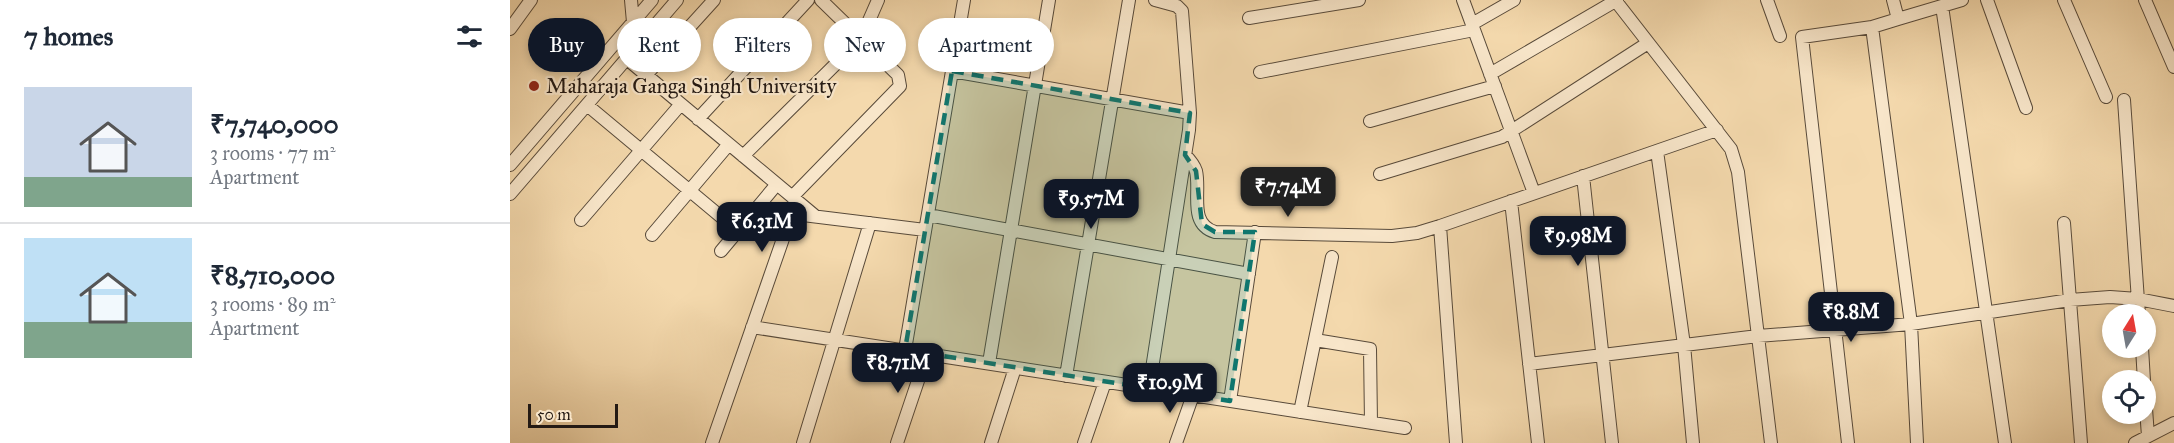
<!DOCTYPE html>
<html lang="en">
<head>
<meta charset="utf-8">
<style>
  :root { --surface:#fff; --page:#f6f6f7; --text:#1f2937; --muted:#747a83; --line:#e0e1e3; --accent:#111827 }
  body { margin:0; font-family:"IM FELL Great Primer",serif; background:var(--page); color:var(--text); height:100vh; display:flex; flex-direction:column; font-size:22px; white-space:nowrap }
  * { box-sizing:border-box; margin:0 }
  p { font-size:20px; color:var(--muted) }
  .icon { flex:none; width:33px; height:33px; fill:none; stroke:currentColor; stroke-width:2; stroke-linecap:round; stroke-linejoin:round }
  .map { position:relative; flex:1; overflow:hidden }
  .panel { display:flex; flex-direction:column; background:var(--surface); width:510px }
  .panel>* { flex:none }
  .guide { position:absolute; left:18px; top:18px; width:570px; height:54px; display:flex; gap:12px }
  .needle { width:39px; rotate:11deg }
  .controls { position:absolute; left:1592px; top:304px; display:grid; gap:12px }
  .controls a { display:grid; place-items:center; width:54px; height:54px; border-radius:50%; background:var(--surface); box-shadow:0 3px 9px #0003; font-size:30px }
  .scale { position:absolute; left:18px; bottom:15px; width:90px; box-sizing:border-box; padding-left:6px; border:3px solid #241a14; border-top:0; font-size:16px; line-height:21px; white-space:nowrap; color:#241a14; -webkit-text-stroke:4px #f8e6ca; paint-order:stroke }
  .price { position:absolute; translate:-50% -51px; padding:0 14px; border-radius:12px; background:var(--accent); color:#fff; font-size:20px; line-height:39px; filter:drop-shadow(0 2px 3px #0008) }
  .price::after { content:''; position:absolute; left:50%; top:36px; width:18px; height:14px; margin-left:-9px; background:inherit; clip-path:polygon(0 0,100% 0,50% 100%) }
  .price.active { background:#222; color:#fff }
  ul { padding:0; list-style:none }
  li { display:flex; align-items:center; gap:18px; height:150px; padding:0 24px }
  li+li { border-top:2px solid var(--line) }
  li span { display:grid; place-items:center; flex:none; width:168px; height:120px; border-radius:0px; color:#555 }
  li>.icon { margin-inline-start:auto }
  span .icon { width:72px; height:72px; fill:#fffc; stroke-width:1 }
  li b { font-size:26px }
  h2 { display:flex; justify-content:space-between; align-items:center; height:72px; padding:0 24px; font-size:26px }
  .pill { padding:0 21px; border-radius:27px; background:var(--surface); box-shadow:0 3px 9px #0003; font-size:21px; line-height:54px }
  .pill.active { background:var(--accent); color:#fff }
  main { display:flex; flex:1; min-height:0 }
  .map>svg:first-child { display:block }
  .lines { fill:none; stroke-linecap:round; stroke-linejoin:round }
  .minor-casing { stroke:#584a3a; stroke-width:14 }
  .minor { stroke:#f8e6ca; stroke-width:12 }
  .marked { fill:#0f766e; fill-opacity:0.2; stroke:#0f766e; stroke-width:4.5; stroke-dasharray:12 8; stroke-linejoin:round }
  .poi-dot { fill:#8f2418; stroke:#f8e6ca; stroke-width:2 }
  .labels { text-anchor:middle; stroke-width:4.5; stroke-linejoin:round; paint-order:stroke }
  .poi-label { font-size:21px; fill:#241a14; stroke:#f8e6ca; text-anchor:start }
</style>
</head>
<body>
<main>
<section class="panel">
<h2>7 homes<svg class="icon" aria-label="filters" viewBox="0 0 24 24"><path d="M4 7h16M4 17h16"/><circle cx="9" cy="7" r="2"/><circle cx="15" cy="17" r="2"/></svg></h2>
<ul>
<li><span style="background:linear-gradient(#c9d6e8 75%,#7fa58c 0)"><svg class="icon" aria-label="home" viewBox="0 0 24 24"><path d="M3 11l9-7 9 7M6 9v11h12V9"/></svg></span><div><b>₹7,740,000</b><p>3 rooms · 77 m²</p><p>Apartment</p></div></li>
<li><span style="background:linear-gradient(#bfe0f5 70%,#7fa58c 0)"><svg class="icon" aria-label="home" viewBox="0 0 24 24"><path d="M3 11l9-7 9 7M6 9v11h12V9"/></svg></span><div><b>₹8,710,000</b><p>3 rooms · 89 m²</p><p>Apartment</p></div></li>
</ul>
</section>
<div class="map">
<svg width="1664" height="443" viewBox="0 0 1664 443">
  <rect width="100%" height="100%" fill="#f4d9ad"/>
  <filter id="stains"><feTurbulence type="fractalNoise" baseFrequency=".00333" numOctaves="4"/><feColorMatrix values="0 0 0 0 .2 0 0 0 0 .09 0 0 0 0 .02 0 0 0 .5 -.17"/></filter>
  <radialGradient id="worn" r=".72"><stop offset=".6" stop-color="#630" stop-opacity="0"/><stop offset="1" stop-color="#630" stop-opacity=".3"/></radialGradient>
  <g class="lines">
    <defs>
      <path id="minor" d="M121 0 123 22
        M953 0 1024 193
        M1105 0 1221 149 1228 172 1261 443
        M1257 0 1270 36
        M1383 0 1388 19 1452 0
        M1477 0 1516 108
        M1554 0 1596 97
        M1635 0 1664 67
        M1432 6 1495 443
        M739 18 849 0
        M1388 19 1362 27 1401 324 1407 443
        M962 24 1004 0
        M0 29 21 0
        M117 59 304 215
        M442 71 680 113
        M750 72 964 30
        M980 74 1107 0
        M136 75 204 0
        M1614 100 1629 315
        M77 105 228 231
        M188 119 298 0
        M860 121 985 86
        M1147 151 1174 345 1183 443
        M675 155C680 160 684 165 686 171 691 192 678 224 705 232L882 236 907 233 930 226 1207 130
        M233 156 351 39 368 0
        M0 165 142 0
        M870 174 992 137 1138 43
        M1073 176 1102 443
        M0 194 167 0
        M282 197 390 86 388 75 311 0
        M1001 201 1028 443
        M418 215 739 274
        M71 220 171 104
        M1554 223 1571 443
        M930 226 946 443
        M142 235 219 144
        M211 251 267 184
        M242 327 895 428
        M805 340 860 349 861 423
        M1632 348 1634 381
        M395 350 454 0
        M479 363 539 0
        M1019 364 1248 336 1401 324 1560 300 1600 297 1628 299 1664 306
        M556 376 619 0
        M639 388 679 130 680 113 672 11 667 6 645 0
        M1635 395 1638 436
        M720 401 745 232
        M790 412 822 257
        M202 443 275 233 283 221 293 215 415 230
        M293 443 360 223
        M387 443 417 354
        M481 443 505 368
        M574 443 595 382
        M666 443 683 395
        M1338 443 1292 37 1362 27
        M1625 443 1664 423"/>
    </defs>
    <use href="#minor" class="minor-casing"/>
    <use href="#minor" class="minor"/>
  </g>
  <path class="marked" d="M442 71 680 113 675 155 686 171 692 224 705 232H745L720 401 395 350Z"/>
  <circle class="poi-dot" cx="24" cy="86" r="6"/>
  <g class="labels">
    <g class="poi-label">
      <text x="36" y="93">Maharaja Ganga Singh University</text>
    </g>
  </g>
  <rect width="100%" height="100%" filter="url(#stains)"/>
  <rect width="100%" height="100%" fill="url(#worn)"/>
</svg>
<div class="controls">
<a><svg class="needle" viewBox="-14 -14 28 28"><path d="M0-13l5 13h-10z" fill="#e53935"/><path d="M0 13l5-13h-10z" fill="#747a83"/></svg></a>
<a><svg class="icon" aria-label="locate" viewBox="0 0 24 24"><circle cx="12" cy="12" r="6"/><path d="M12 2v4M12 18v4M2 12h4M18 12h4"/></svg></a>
</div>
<div class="scale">50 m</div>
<b class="price active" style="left:778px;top:218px">₹7.74M</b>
<b class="price" style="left:581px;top:230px">₹9.57M</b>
<b class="price" style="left:252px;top:253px">₹6.31M</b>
<b class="price" style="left:1068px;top:267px">₹9.98M</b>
<b class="price" style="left:1341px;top:343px">₹8.8M</b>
<b class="price" style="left:388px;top:394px">₹8.71M</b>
<b class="price" style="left:660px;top:414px">₹10.9M</b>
<div class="guide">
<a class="pill active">Buy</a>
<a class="pill">Rent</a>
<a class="pill">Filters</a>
<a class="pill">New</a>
<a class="pill">Apartment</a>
</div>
</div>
</main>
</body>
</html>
